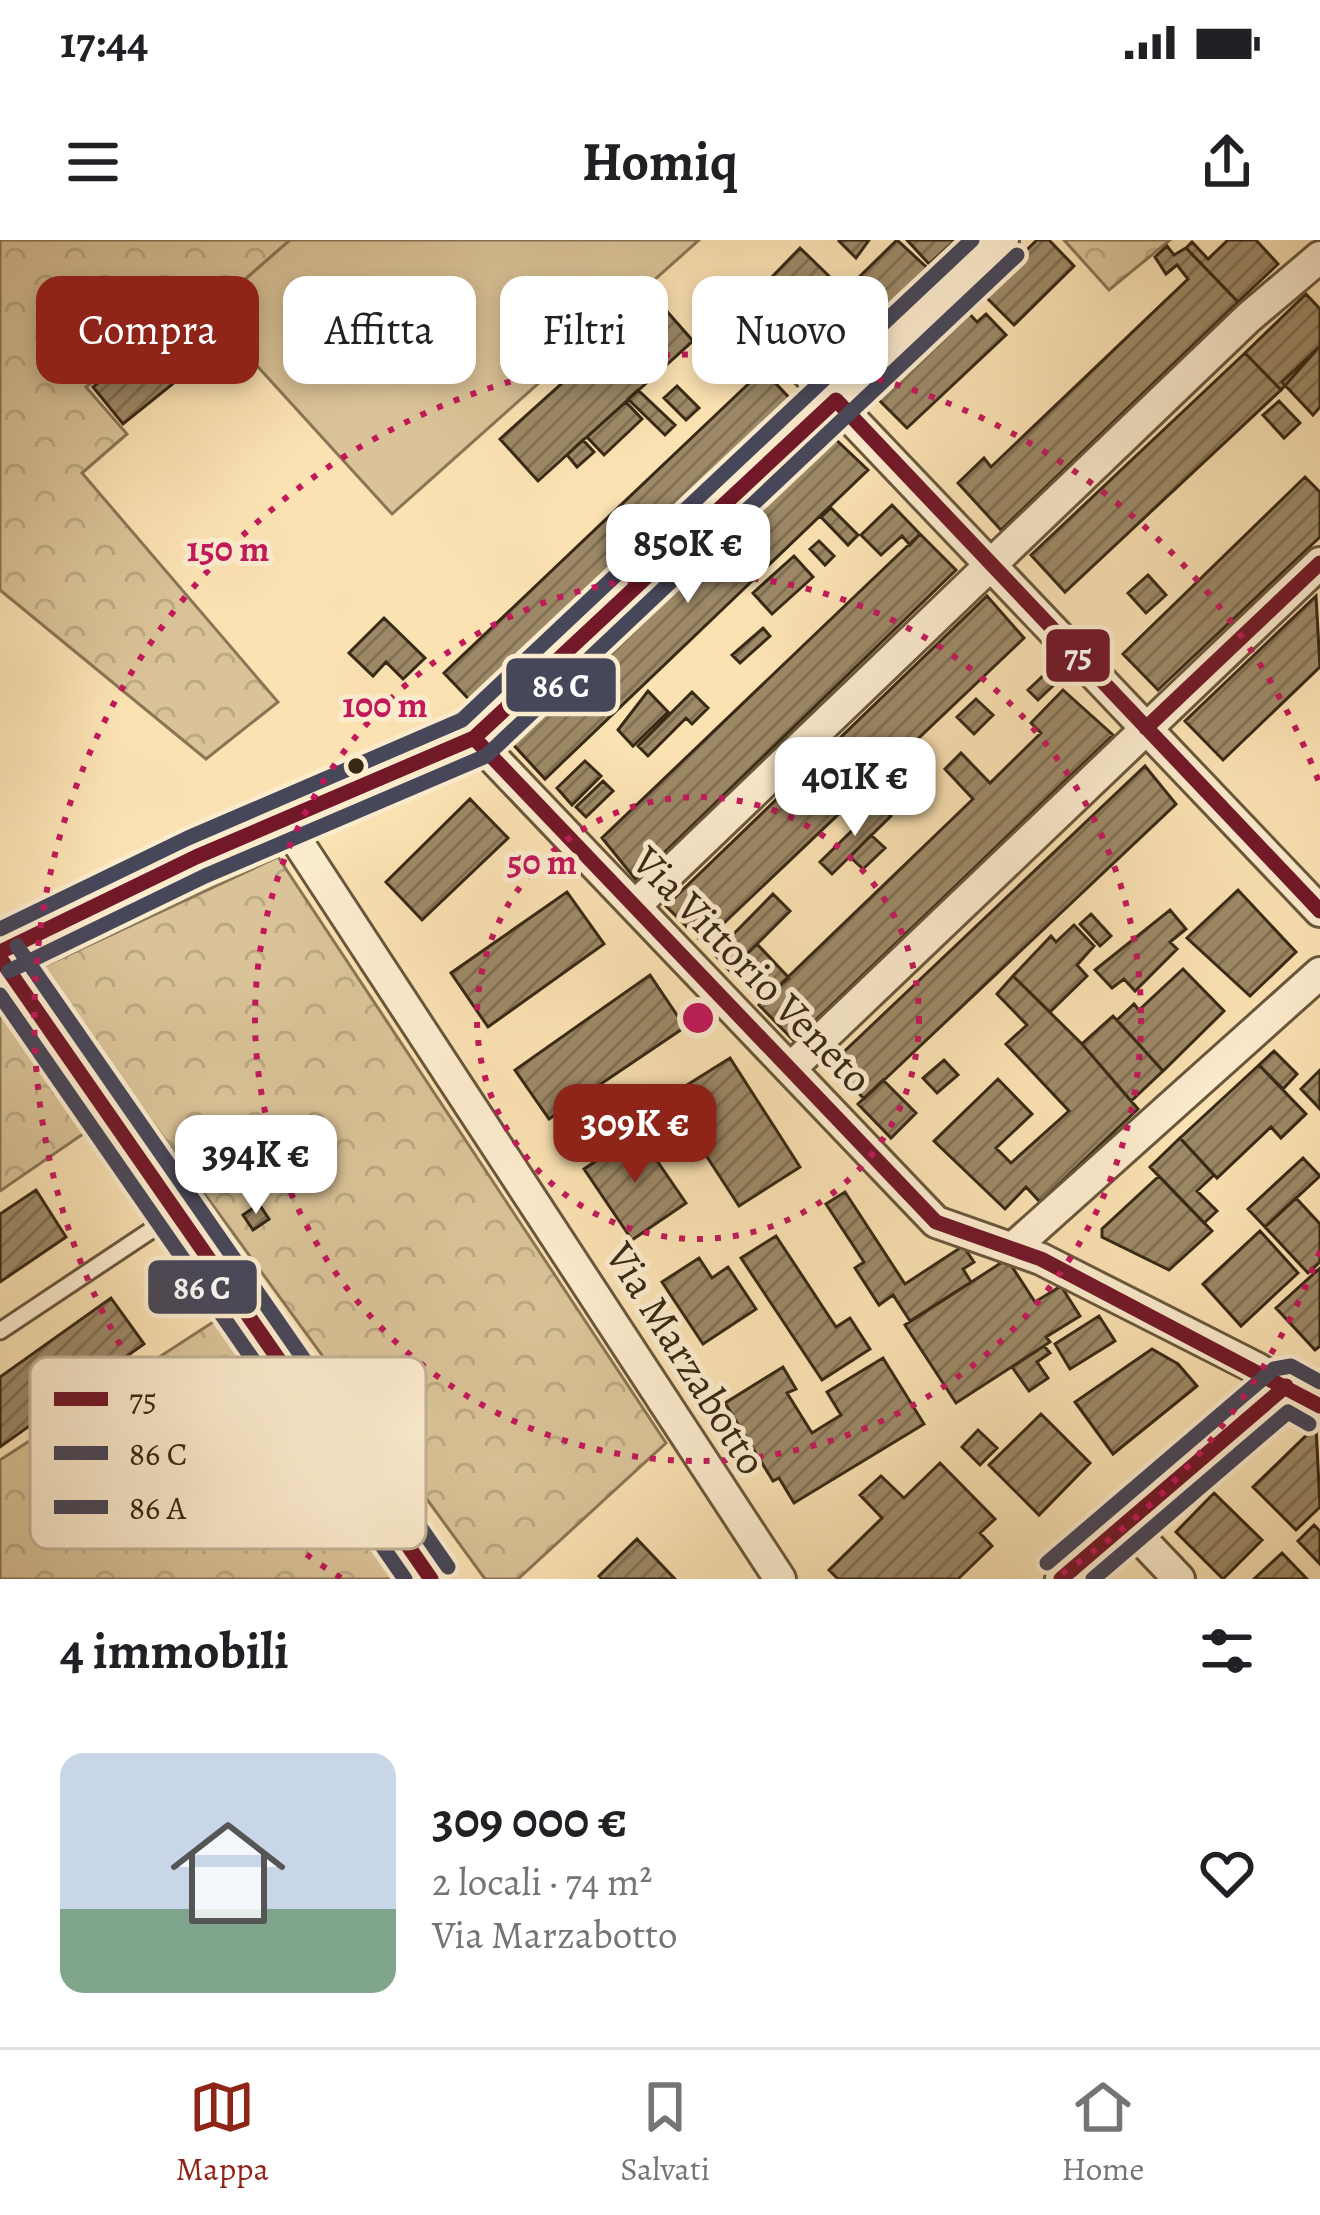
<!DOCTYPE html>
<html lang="it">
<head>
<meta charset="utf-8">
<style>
  :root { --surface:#fff; --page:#f6f6f6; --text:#202124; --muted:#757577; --line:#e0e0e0; --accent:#8f2418 }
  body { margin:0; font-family:Alegreya,serif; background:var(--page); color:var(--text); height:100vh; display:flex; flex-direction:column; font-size:45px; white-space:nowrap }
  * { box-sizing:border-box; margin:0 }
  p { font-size:39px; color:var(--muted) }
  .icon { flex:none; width:66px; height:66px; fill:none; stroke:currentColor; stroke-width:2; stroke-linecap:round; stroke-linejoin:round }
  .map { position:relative; height:1339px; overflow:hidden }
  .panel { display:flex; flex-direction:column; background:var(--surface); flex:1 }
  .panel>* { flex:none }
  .hud { position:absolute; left:36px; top:36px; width:1248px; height:108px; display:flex; gap:24px }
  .price { position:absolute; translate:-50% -102px; padding:0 27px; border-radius:24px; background:#fff; color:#222; font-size:39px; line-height:78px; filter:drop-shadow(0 3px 6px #0008) }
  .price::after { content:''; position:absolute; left:50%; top:72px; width:36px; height:27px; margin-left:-18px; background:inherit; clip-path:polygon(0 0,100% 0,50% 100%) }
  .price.selected { background:var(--accent); color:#fff }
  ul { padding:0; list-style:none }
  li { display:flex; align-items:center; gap:36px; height:300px; padding:0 60px }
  li span { display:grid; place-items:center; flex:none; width:336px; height:240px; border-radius:24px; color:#555 }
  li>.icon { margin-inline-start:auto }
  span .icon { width:144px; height:144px; fill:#fffc; stroke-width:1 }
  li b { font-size:51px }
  h2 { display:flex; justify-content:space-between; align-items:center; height:144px; padding:0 60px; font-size:51px }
  .tag { padding:0 42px; border-radius:24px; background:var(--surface); box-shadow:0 6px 18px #0003; font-size:42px; line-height:108px }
  .tag.selected { background:var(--accent); color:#fff }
  .status { display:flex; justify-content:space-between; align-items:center; height:84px; padding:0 60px; background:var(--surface); direction:ltr }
  .status svg { height:33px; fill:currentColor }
  header { display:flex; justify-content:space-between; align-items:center; height:156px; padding:0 60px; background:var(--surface); font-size:54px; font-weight:600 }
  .menu { display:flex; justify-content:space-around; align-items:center; height:168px; border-top:3px solid var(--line); background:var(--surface); font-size:33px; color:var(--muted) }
  .menu a { display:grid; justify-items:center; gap:6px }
  .menu .selected { color:var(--accent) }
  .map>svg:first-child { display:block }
  .park { fill:url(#park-crowns); stroke:#897656; stroke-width:3 }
  .pitch { fill:#dac398; stroke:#897656; stroke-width:3 }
  .building { fill:url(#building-hatch); stroke:#382915; stroke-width:3 }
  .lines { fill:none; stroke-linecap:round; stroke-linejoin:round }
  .lane-casing { stroke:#69573c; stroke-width:21 }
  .street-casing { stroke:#69573c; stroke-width:36 }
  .lane { stroke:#fcecce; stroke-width:15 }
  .street { stroke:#fcecce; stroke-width:30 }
  .bus-1-casing { stroke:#fcecce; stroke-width:24 }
  .bus-2-casing { stroke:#fcecce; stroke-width:24 }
  .bus-3-casing { stroke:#fcecce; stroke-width:24 }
  .bus-1 { stroke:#721828; stroke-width:15 }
  .bus-2 { stroke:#47475a; stroke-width:15 }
  .bus-3 { stroke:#47475a; stroke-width:15 }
  .ring { fill:none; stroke:#c2185b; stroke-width:6; stroke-dasharray:6 12 }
  .bus-dot { fill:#382915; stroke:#fcecce; stroke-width:4.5 }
  .labels { text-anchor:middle; stroke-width:10; stroke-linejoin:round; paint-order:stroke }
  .street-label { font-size:42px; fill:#382915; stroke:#fcecce }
  .key { fill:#fcecce; stroke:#c1b296; stroke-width:3 }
  .key-label { font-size:33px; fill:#382915 }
  .centre { fill:#c2185b; stroke:#fcecce; stroke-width:6 }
  .ring-label { font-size:36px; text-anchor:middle; font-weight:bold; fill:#c2185b; stroke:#fcecce; stroke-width:10; stroke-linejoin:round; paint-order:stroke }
  .line-badge { stroke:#fcecce; stroke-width:4.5 }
  .badge-label { font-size:33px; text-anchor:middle; font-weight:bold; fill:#fff }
</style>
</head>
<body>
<div class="status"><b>17:44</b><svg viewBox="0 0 49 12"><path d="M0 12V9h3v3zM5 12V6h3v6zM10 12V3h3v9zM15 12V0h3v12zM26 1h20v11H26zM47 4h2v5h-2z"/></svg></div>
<header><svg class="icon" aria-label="menu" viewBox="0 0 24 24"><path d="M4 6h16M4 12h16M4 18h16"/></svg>Homiq<svg class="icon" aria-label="share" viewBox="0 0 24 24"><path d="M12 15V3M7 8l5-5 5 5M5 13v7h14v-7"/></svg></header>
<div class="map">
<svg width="1320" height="1339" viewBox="0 0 1320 1339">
  <defs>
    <pattern id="park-crowns" width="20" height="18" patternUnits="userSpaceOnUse" patternTransform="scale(3)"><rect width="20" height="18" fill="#dac398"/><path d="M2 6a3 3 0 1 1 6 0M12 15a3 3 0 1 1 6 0" fill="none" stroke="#bca882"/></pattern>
    <pattern id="building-hatch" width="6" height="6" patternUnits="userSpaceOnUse" patternTransform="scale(3)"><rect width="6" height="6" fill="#9d8967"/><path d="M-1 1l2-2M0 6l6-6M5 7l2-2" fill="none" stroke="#817054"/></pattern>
  </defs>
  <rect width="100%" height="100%" fill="#fbe2b3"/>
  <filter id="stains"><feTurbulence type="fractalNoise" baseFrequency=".00167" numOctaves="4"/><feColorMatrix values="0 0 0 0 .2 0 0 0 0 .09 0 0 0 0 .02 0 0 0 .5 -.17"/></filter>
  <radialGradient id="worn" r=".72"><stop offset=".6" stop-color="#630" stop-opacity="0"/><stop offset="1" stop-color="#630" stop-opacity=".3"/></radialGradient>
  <path class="park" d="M0 0H290L208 72 176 78 86 147 127 194 82 233 278 462 206 519 0 350Z
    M1064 0H1170L1109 50Z
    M278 617 666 1203 518 1339H485L40 728Z
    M0 746 96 885 0 951Z
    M224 1075 398 1339H0V1220Z"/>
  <path class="pitch" d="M290 0H699L392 274 208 72Z"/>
  <path class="building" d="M869 0 856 18 839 1 840 0Z
    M897 0 935 35 844 124 808 87Z
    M907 0H956L929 24Z
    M1037 0H1049L1074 26 1014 85 982 53Z
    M1228 0H1256L1278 24 1238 62 1186 8 1192 2 1208 19Z
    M1167 6 1174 15 1186 8 1238 62 1001 290 958 243 984 218 991 227 1188 39 1177 25 1166 34 1155 17Z
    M800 8 832 39 822 49 816 42 802 56 812 67 804 74 769 40Z
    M1306 54 1320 69V106L1281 150 1245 113Z
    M656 59 693 101 538 241 500 199Z
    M964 68 977 82 986 74 1006 95 907 188 873 154Z
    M177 80 206 117 123 184 93 147Z
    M718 82 744 110 724 129 697 102Z
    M1320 106V167L1313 175 1282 142Z
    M1245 113 1281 150 1065 352 1031 315Z
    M763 130 798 167 479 470 444 433Z
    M677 146 699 168 686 180 664 158Z
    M638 150 675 185 665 195 628 159Z
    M1279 161 1300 183 1284 198 1263 175Z
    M626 162 642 179 604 215 587 197Z
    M830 194 868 230 545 539 509 500Z
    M583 200 594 212 577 227 567 215Z
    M1305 237 1320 252V297L1158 450 1123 414Z
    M892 265 920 294 910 305 902 296 881 315 861 295Z
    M831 268 858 295 848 305 821 277Z
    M920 294 956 330 636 640 602 598Z
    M819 301 834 316 825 325 810 309Z
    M794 316 813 337 772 374 753 353Z
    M1148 335 1166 355 1146 373 1128 353Z
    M987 356 1024 398 703 703 666 666Z
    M1316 356 1320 427 1223 520 1185 481Z
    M384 378 425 418 403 439 386 422 373 436 349 413Z
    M763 388 770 396 740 423 732 415Z
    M1046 433 1056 443 1038 460 1028 450Z
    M1063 450 1113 495 794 801 759 765 973 559 945 529 961 513 990 543 1041 493 1031 483Z
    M648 451 668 472 633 506 618 490Z
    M692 452 708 468 692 484 686 478 648 516 638 506Z
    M976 459 993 475 974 494 957 477Z
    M585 521 601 536 572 565 557 548Z
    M1145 526 1176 564 864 859 831 824Z
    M603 541 613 551 586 577 576 567Z
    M470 559 508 598 422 680 386 642Z
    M879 564 891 576 832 634 820 622Z
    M871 595 885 608 863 629 850 617Z
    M1238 650 1296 712 1250 756 1187 698Z
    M567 652 604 704 488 787 451 733Z
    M773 654 790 671 730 731 714 714Z
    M1170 670 1186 689 1170 702 1177 709 1135 751 1124 739 1112 748 1095 730Z
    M1091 674 1111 696 1100 706 1080 684Z
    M1074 685 1094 706 1077 725 1087 736 1050 772 1013 736 1051 696 1056 702Z
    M757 704 789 738 773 752 742 719Z
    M1183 729 1224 771 1163 831 1117 780 1134 764 1139 770Z
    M650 735 685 787 549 879 515 830Z
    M1013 736 1082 804 1138 869 1040 962 1026 947 1005 969 934 901 998 839 1032 874 996 908 1011 923 1069 871 1006 804 1027 785 997 754Z
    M1113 776 1163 831 1131 861 1082 804Z
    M1274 811 1297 834 1283 849 1259 825Z
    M730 818 800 927 739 966 668 857Z
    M944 820 958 835 937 853 923 838Z
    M1259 825 1306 874 1281 898 1271 887 1217 938 1180 898Z
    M1320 830V869L1301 849Z
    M883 840 916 873 891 898 858 864Z
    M638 893 686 963 632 1000 584 929Z
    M1180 898 1214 935 1197 951 1217 971 1204 983 1150 927Z
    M1303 918 1320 936 1265 987 1248 969Z
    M1159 936 1212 991 1169 1030 1102 997V989Z
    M36 950 66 997 0 1042V974Z
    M845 952 905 1044 963 1006 974 1022 963 1029 971 1042 910 1081 893 1055 879 1065 855 1028 864 1022 826 964Z
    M1296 958 1320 984V1022L1308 1033 1265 987Z
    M259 964 269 979 253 990 243 975Z
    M1260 991 1298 1033 1241 1086 1203 1044Z
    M776 996 836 1087 850 1078 870 1109 822 1140 741 1018Z
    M699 1018 712 1038 728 1027 756 1069 703 1104 662 1042Z
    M1007 1019 1035 1062 1061 1046 1080 1076 1046 1097 1050 1102 956 1163 905 1085Z
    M1320 1028V1106L1315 1110 1276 1068Z
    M111 1058 144 1104 0 1207V1137Z
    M1099 1076 1115 1101 1070 1129 1055 1104Z
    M1044 1106 1050 1113 1037 1122 1048 1138 1029 1151 1012 1127Z
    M1152 1109 1178 1124 1197 1146 1113 1214 1075 1162Z
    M883 1118 924 1184 794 1263 779 1238 773 1241 725 1163 783 1127 796 1149 787 1153 812 1193 841 1175 827 1152Z
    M1041 1174 1090 1223 1039 1275 989 1225Z
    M1316 1186 1320 1267 1296 1290 1253 1247Z
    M978 1190 997 1208 980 1225 962 1207Z
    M940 1223 995 1279 980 1293 992 1306 958 1339H838L829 1330 882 1278 860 1255 881 1236 904 1258Z
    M1214 1253 1262 1300 1223 1339 1176 1292Z
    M1314 1285 1320 1291V1324L1298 1301Z
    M637 1299 675 1339H602L599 1336Z
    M1282 1313 1307 1339H1254Z"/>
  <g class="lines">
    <defs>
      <path id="lane" d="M0 1091 177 973"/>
      <path id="street" d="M744 66 1320 671
        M474 498 936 982 1041 1019 1256 1128 1320 1166
        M284 581 780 1339
        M636 665 1248 78 1320 17
        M0 712 196 617 474 498 1003 0
        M0 718 431 1339
        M791 828 1320 323
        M1013 1008 1320 733
        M1124 1281 1179 1339
        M1061 1339 1286 1146"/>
    </defs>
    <use href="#lane" class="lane-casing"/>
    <use href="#street" class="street-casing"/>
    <use href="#lane" class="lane"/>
    <use href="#street" class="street"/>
    <defs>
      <path id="bus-1" d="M836 160 1320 671
        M1146 488 1320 323
        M474 498 936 982 1041 1019 1320 1166
        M0 712 196 617 474 498 836 160
        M0 718 431 1339
        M1061 1339 1286 1146"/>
      <path id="bus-2" d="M9 731 205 636 486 516 1017 15
        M0 755 405 1339
        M1093 1339 1288 1172 1309 1184"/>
      <path id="bus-3" d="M0 689 188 598 462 480 972 0
        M17 706 448 1327
        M1047 1323 1274 1129 1291 1126 1320 1142"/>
    </defs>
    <use href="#bus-1" class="bus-1-casing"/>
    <use href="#bus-2" class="bus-2-casing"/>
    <use href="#bus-3" class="bus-3-casing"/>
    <use href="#bus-1" class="bus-1"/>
    <use href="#bus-2" class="bus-2"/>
    <use href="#bus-3" class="bus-3"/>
  </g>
  <g class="ring">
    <circle cx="698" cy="778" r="221"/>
    <circle cx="698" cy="778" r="443"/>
    <path d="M1320 1011A664 664 0 0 1 1055 1338M341 1338A664 664 0 1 1 1320 545"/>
  </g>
  <circle class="bus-dot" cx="356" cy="526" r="10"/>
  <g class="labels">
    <g class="street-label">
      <text transform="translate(753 729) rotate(46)" y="15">Via Vittorio Veneto</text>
      <text transform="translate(687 1118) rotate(58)" y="15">Via Marzabotto</text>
    </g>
  </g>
  <rect x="30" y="1117" width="396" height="192" rx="18" class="key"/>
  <rect x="54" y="1152" width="54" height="14" fill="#721828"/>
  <rect x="54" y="1206" width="54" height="14" fill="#47475a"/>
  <rect x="54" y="1260" width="54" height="14" fill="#47475a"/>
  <g class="key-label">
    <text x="129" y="1171">75</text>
    <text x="129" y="1225">86 C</text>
    <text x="129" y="1279">86 A</text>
  </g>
  <circle cx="698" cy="778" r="18" class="centre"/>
  <g class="ring-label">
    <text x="228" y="321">150 m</text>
    <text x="385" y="477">100 m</text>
    <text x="542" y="634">50 m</text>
  </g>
  <g class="line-badge">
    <rect x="1044" y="387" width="68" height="57" rx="12" fill="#721828"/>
    <rect x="504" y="416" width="114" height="58" rx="12" fill="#47475a"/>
    <rect x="146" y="1018" width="113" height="58" rx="12" fill="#47475a"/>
  </g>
  <g class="badge-label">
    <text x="1078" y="427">75</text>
    <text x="561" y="457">86 C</text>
    <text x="202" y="1059">86 C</text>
  </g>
  <rect width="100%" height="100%" filter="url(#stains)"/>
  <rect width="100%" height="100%" fill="url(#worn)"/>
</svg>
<b class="price" style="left:688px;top:366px">850K €</b>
<b class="price" style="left:855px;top:599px">401K €</b>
<b class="price selected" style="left:635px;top:946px">309K €</b>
<b class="price" style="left:256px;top:977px">394K €</b>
<div class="hud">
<a class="tag selected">Compra</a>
<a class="tag">Affitta</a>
<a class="tag">Filtri</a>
<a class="tag">Nuovo</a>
</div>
</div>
<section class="panel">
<h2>4 immobili<svg class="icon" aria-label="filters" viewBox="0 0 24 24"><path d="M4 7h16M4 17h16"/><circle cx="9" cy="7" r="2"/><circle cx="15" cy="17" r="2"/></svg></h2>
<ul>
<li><span style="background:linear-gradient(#c9d6e8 65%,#7fa58c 0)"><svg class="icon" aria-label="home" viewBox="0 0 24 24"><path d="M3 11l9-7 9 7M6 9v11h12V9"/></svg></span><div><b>309 000 €</b><p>2 locali · 74 m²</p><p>Via Marzabotto</p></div><svg class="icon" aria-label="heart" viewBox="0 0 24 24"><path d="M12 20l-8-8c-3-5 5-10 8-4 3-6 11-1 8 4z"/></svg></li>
</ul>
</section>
<nav class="menu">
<a class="selected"><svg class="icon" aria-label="map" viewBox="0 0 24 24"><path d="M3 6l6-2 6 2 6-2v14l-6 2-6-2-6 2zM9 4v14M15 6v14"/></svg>Mappa</a>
<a><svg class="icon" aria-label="saved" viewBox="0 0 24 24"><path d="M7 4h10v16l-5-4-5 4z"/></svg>Salvati</a>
<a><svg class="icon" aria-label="home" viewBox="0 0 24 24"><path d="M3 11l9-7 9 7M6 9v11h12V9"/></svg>Home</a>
</nav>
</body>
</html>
